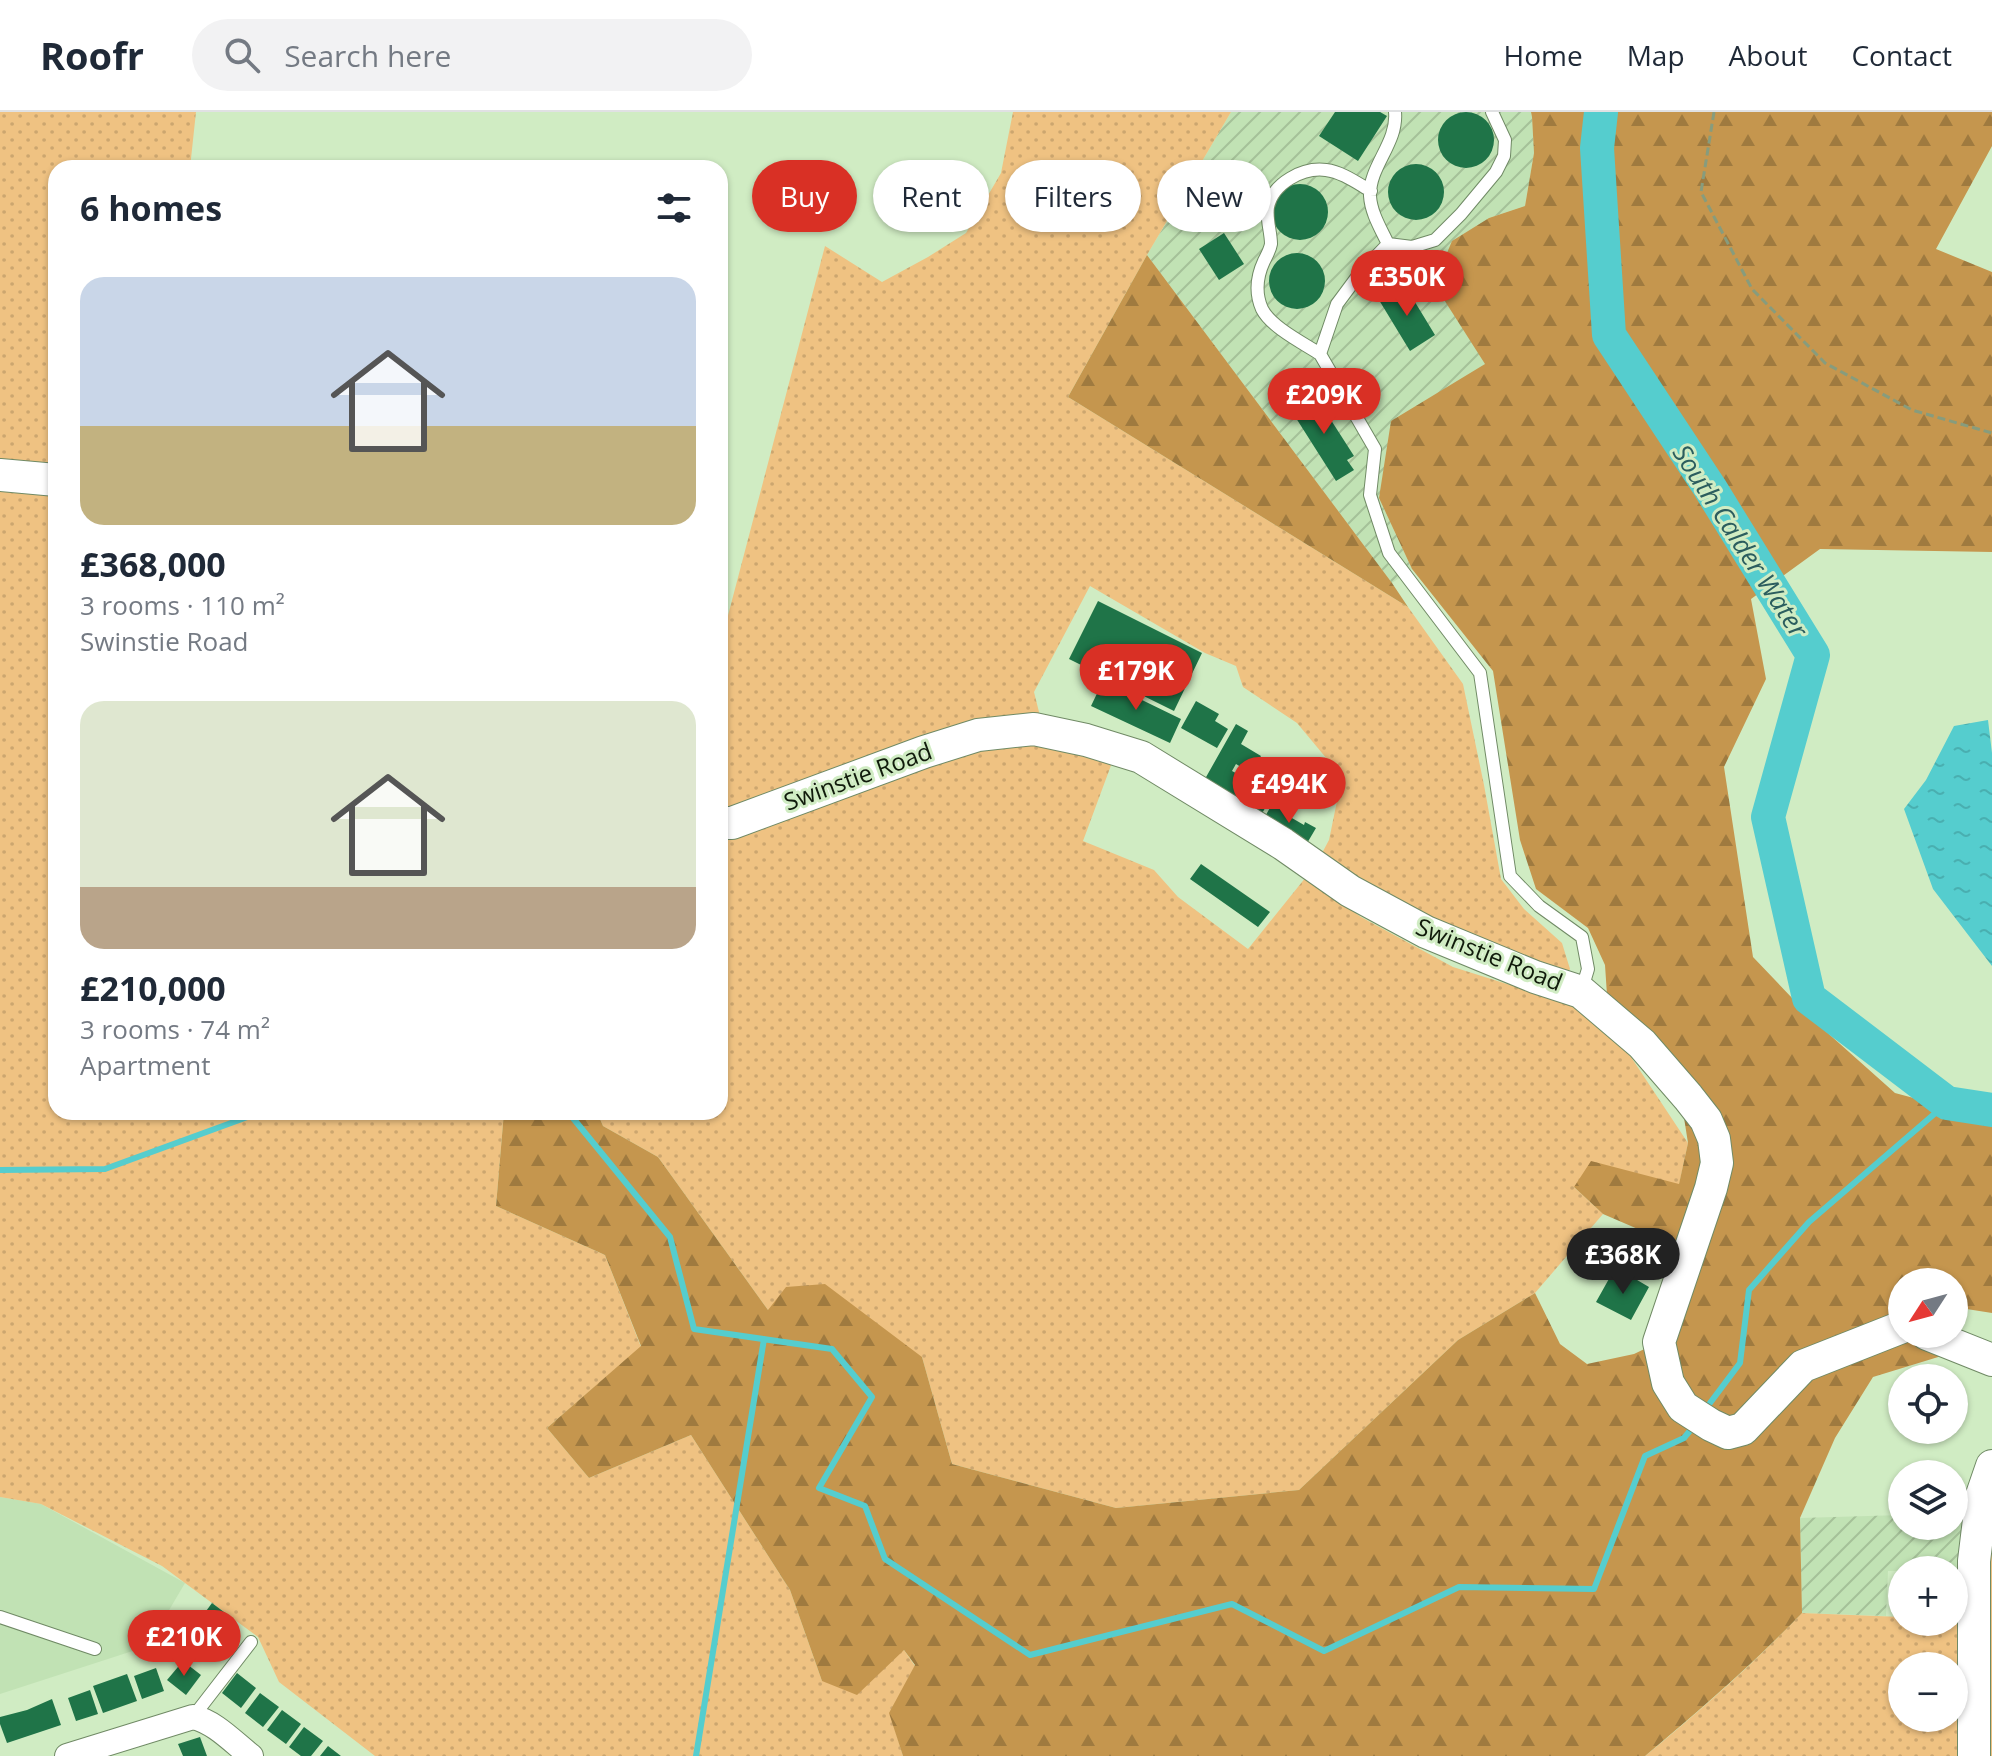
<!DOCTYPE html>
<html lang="en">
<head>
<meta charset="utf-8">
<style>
  :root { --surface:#fff; --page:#f2f2f3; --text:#1f2937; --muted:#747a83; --line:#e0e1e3; --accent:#d93025 }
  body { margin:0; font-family:"Open Sans",sans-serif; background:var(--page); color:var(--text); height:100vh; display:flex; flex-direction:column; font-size:30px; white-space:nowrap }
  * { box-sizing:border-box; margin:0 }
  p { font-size:26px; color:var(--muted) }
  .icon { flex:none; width:44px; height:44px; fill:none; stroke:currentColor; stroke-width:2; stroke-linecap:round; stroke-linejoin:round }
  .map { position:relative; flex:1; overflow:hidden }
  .drawer { position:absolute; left:48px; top:48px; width:680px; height:960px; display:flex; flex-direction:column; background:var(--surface); border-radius:24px; box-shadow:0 2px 6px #0004 }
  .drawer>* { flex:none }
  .top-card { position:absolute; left:752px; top:48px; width:760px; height:72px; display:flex; gap:16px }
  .needle { width:52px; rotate:234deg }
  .tools { position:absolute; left:1888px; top:1156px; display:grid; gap:16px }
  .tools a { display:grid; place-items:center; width:80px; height:80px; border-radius:50%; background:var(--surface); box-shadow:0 2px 6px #0004; font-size:40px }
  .price { position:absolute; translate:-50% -68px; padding:0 18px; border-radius:28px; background:var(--accent); color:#fff; font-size:26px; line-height:52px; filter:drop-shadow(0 2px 4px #0008) }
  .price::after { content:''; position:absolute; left:50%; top:48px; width:24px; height:18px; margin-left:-12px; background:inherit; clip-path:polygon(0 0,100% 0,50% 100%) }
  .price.active { background:#222; color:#fff }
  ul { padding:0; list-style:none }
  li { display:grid; align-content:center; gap:16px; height:424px; padding:0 32px }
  li span { display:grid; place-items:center; height:248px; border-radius:24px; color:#555 }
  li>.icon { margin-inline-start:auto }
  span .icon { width:144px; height:144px; fill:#fffc; stroke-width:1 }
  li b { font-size:34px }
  h2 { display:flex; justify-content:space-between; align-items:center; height:96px; padding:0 32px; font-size:34px }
  .chip { padding:0 28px; border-radius:36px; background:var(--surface); box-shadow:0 2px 6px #0004; font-size:28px; line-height:72px }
  .chip.active { background:var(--accent); color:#fff }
  header { display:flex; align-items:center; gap:48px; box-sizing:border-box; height:112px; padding:0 40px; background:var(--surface); border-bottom:2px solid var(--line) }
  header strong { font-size:38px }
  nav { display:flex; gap:44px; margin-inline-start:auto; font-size:28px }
  .search { width:560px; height:72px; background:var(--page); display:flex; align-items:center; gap:20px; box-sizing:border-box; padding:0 28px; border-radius:44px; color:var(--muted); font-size:30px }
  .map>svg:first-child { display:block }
  .built { fill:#c1e2b4 }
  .industrial { fill:url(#industrial-furrows) }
  .grass { fill:url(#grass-dots); fill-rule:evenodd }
  .forest { fill:url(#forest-firs) }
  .water { fill:url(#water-ripples) }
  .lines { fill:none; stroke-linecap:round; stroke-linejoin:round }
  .stream { stroke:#55cdce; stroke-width:6 }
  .river { stroke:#55cdce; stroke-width:34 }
  .building { fill:#1f7448 }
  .lane-casing { stroke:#708a65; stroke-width:14 }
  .street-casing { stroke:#708a65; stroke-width:26 }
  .secondary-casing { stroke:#708a65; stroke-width:34 }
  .path { stroke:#879c7d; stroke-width:3; stroke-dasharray:8 4; stroke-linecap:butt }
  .lane { stroke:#fff; stroke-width:12 }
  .street { stroke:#fff; stroke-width:24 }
  .secondary { stroke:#fff; stroke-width:32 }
  .labels { text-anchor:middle; stroke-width:6; stroke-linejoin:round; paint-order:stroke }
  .street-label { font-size:24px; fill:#101a0b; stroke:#d0ecc3 }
  .water-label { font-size:26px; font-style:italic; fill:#2b5d5e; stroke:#d0ecc3 }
</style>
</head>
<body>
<header>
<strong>Roofr</strong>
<div class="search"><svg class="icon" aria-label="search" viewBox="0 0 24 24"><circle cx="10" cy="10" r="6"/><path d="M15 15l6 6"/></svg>Search here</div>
<nav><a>Home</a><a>Map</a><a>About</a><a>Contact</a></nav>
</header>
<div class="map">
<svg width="1992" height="1644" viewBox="0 0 1992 1644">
  <defs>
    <pattern id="industrial-furrows" width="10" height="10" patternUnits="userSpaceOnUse" patternTransform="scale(2)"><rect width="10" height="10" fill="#c1e2b4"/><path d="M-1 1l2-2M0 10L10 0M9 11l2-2" fill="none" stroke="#a5c199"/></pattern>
    <pattern id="grass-dots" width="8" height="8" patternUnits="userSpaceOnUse" patternTransform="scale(2)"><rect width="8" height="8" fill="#efc282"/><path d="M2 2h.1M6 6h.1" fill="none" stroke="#cca66f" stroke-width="1.8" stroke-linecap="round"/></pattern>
    <pattern id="forest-firs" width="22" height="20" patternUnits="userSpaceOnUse" patternTransform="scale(2)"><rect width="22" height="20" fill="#c5964e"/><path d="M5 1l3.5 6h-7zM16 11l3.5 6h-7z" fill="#9f7a3f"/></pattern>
    <pattern id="water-ripples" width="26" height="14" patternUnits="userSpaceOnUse" patternTransform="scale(2)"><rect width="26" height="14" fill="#55cdce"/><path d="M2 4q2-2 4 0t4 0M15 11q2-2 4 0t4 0" fill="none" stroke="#49afb0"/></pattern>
  </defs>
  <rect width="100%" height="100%" fill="#d0ecc3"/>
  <path class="built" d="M0 1385 41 1392 185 1471 148 1534 0 1582Z"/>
  <path class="industrial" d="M1231 0H1531L1532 5 1534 41 1525 94 1489 106 1485 252 1379 386 1412 457 1392 471 1147 143Z
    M1980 1401 1974 1458 1888 1459 1886 1504 1802 1501 1800 1406 1902 1403V1414H1954V1402Z"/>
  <path class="grass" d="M0 0H196L190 56H56V354L0 351Z
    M1013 0H1231L1147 143 1068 285 1408 495 1463 572 1484 673 1501 767 1524 797 1562 831 1570 857 1563 866 1398 795 1321 743 1329 728 1342 665 1297 611 1243 575 1236 554 1205 541 1090 474 1034 580 1041 608 734 695H720V534L825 134 882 170 928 145 966 121 1001 61Z
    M0 373 56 379V1000H504L496 1094 605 1143 641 1235 547 1316 589 1366 691 1323 790 1478 822 1569 904 1538 915 1554 890 1601 903 1644H375L279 1570 258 1525 162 1454 41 1392 0 1385Z
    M1004 629 1047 633 1113 648 1083 729 1154 758 1178 785 1248 837 1306 765 1361 805 1453 855 1507 872 1569 887 1625 936 1688 1031 1679 1073 1574 1075 1603 1102 1535 1181 1458 1228 1299 1378 1116 1396 952 1352 922 1245 768 1198 658 1045 603 1014 597 1000H720V721Z
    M1992 1439V1644H1645C1700 1599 1753 1552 1802 1501L1902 1505V1510H1954V1505H1973L1974 1449ZM1902 1554H1954V1606H1902Z"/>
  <path class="forest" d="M1531 0H1992V34L1936 137 1992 160V440L1820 437 1751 487 1766 567 1724 655 1753 845 1812 907 1895 981 1992 1007V1201L1954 1195V1170H1902V1222L1948 1242 1873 1265 1835 1326 1800 1406 1802 1501C1753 1552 1700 1598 1645 1644H903L889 1601 915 1553 904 1538 857 1583 822 1569 790 1478 691 1323 589 1366 547 1316 641 1234 605 1143 496 1094 504 1000H597L603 1014 658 1045 768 1198 786 1175 825 1172 922 1245 952 1352 1116 1396 1299 1378 1458 1228 1535 1181 1560 1232 1587 1252 1634 1242 1659 1230 1689 1139 1603 1102 1574 1075 1591 1049 1679 1072 1688 1031 1676 955 1607 883 1605 853 1588 816 1536 777 1520 728 1493 559 1412 457 1379 386 1391 309 1485 252 1434 172 1452 129 1489 106 1525 94 1534 41 1532 5Z
    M1147 143 1392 471 1408 495 1068 285Z"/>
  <path class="water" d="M1988 608 1992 641V854L1933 777 1904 697 1926 668 1954 614Z"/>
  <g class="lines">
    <path class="stream" d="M568 1000 670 1125 694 1217 832 1237 872 1285 819 1376 865 1394 885 1447 1030 1543 1232 1492 1324 1539 1459 1475 1594 1477 1645 1344 1684 1326 1693 1315
      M0 1058 105 1057 261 1000
      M1704 1299 1740 1251 1749 1178 1809 1110 1947 991
      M696 1644 764 1227"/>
    <path class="river" d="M1601 0 1597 36 1609 223 1710 376 1813 543 1768 705 1809 886 1947 991 1992 998"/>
  </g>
  <path class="building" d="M1438 28a28 28 0 1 1 56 0a28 28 0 1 1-56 0Z
    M1335 0H1380L1387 4 1358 49 1319 24Z
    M1205 77a28 28 0 1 1 56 0a28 28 0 1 1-56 0Z
    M1388 80a28 28 0 1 1 56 0a28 28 0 1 1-56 0Z
    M1272 100a28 28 0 1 1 56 0a28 28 0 1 1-56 0Z
    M1224 121 1244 152 1219 168 1199 137Z
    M1269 169a28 28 0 1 1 56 0a28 28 0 1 1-56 0Z
    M1404 172 1435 223 1410 239 1379 188Z
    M1313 280 1354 344 1347 348 1354 358 1336 369 1289 295Z
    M1098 489 1202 541 1174 599 1069 547Z
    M1103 569 1181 607 1170 631 1091 594Z
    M1196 589 1219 602 1215 609 1228 617 1217 636 1181 616Z
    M1236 612 1248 619 1241 632 1261 644 1251 661 1236 652 1232 659 1243 665 1236 677 1252 686 1260 672 1274 680 1259 707 1201 674Z
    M1277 693 1286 698 1285 702 1304 713 1305 710 1316 716 1306 733 1263 708 1271 694 1275 696Z
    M1201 752 1270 800 1258 815 1190 767Z
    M1610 1165 1622 1172 1625 1166 1630 1169 1632 1165 1649 1175 1631 1208 1596 1190Z
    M1894 1473H1902V1487H1894Z
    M212 1491 232 1506 218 1525 198 1510Z
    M197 1514 216 1528 201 1548 182 1533Z
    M183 1549 201 1563 186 1583 167 1568Z
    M156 1556 164 1579 142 1587 134 1564Z
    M237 1561 256 1576 241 1596 222 1581Z
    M127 1562 137 1589 103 1601 93 1574Z
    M90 1578 98 1602 76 1609 68 1586Z
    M260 1581 279 1595 263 1615 245 1601Z
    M52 1587 61 1613 7 1631 0 1612V1605L27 1598Z
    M282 1598 301 1612 286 1632 267 1618Z
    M304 1615 323 1629 311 1644H301L289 1635Z
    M200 1625 207 1644H183L178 1632Z
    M328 1634 341 1644H320Z"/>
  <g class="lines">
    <defs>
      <path id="lane" d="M1388 132 1360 161 1337 192 1320 242 1375 337 1370 383 1389 441 1480 561 1510 764 1539 794 1582 825 1588 857 1582 877
        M1388 132 1412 135 1435 128 1461 102 1496 60 1504 44 1505 28 1492 0
        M1388 132C1381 117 1371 101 1370 84 1369 54 1398 31 1395 0
        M1320 242C1303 231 1271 215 1262 197 1255 181 1257 164 1264 149 1267 143 1270 138 1271 132 1271 120 1266 107 1268 95 1273 71 1303 55 1326 58 1342 60 1357 71 1371 79
        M0 1505 95 1537
        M193 1605 251 1530"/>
      <path id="street" d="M67 1644 193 1605C215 1610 233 1630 251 1644"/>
      <path id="secondary" d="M0 363 56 368
        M720 711H732L924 640 978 623 1034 617 1086 628 1141 645 1283 732 1350 779 1426 820 1535 865 1581 880 1642 932 1688 985 1706 1008 1714 1027 1717 1051 1711 1076 1659 1230 1668 1271 1683 1295 1711 1313 1728 1321 1743 1317 1803 1254 1902 1215
        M1927 1222 1992 1248
        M1974 1644V1449L1982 1383 1992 1354"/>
    </defs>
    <use href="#lane" class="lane-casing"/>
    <use href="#street" class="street-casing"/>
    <use href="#secondary" class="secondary-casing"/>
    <path class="path" d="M1714 0 1701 80 1752 177 1825 251 1912 298 1992 321"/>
    <use href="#lane" class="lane"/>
    <use href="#street" class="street"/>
    <use href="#secondary" class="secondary"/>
  </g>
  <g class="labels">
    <g class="street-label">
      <text transform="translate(858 665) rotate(-20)" y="8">Swinstie Road</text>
      <text transform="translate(1489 843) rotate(22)" y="8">Swinstie Road</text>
    </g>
    <g class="water-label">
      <text transform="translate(1740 429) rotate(57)" y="9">South Calder Water</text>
    </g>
  </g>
</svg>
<div class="tools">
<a><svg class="needle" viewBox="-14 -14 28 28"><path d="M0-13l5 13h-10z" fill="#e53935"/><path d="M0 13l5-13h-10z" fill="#747a83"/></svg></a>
<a><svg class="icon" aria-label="locate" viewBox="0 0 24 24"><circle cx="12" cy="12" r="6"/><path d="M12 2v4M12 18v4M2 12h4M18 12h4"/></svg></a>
<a><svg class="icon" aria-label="layers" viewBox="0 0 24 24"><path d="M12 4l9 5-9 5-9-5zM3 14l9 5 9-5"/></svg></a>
<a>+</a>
<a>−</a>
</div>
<b class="price" style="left:1407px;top:206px">£350K</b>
<b class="price" style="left:1324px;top:324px">£209K</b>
<b class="price" style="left:1136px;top:600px">£179K</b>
<b class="price" style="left:1289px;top:713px">£494K</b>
<b class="price active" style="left:1623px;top:1184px">£368K</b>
<b class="price" style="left:184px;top:1566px">£210K</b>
<div class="top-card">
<a class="chip active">Buy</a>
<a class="chip">Rent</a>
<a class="chip">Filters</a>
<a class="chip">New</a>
</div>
<section class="drawer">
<h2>6 homes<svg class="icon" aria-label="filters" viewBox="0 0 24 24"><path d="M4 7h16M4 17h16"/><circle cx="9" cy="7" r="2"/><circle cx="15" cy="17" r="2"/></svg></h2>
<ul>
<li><span style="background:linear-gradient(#c9d6e8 60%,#c2b280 0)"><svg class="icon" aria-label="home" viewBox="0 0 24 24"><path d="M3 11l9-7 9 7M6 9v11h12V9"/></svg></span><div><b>£368,000</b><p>3 rooms · 110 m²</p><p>Swinstie Road</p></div></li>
<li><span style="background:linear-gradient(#dfe7d0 75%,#b9a48a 0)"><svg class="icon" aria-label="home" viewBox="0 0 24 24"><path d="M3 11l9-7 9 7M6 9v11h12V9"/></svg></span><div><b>£210,000</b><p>3 rooms · 74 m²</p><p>Apartment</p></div></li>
</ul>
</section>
</div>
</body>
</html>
